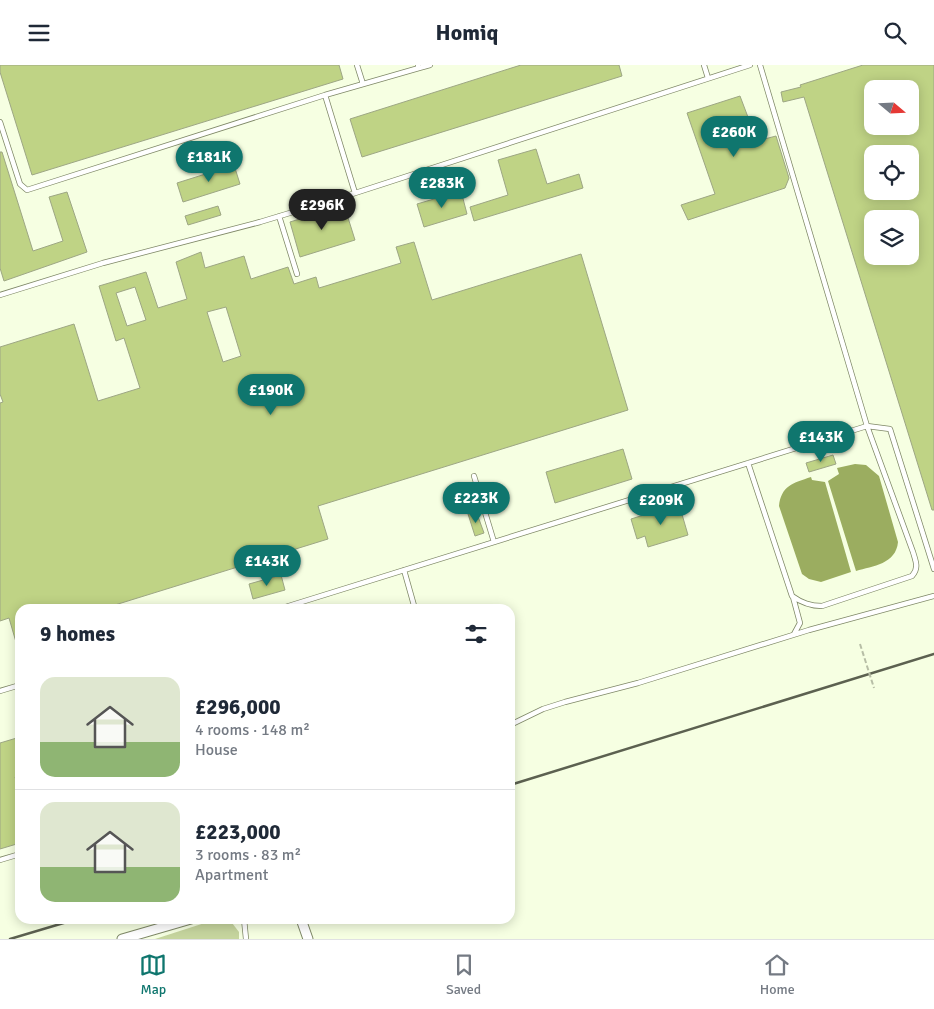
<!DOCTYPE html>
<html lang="en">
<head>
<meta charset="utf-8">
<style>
  :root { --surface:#fff; --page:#f6f6f7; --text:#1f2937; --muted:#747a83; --line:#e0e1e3; --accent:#0f766e }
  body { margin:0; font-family:Signika,sans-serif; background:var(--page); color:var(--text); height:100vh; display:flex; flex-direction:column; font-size:19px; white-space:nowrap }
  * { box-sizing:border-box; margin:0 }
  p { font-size:16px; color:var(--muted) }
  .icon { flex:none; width:28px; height:28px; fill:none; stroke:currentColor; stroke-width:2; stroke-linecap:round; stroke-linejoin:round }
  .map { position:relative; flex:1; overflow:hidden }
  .panel { position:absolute; left:15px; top:539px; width:500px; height:320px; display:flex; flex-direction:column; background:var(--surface); border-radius:15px; box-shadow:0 2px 12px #0003 }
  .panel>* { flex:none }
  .needle { width:32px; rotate:109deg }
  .controls { position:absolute; left:864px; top:15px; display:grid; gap:10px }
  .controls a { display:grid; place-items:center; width:55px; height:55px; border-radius:10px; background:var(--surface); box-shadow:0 2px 12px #0003; font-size:25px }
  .price { position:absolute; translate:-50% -42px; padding:0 11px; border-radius:18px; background:var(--accent); color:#fff; font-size:16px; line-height:32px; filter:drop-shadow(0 1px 2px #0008) }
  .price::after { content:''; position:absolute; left:50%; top:30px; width:15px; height:11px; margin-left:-8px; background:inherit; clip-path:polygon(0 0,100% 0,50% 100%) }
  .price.on { background:#222; color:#fff }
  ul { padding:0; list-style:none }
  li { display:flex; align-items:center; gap:15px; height:125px; padding:0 25px }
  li+li { border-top:1px solid var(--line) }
  li span { display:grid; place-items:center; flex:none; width:140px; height:100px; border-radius:15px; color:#555 }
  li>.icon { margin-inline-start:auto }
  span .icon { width:60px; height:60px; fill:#fffc; stroke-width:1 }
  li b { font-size:21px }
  h2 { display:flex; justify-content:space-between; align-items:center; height:60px; padding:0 25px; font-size:21px }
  header { display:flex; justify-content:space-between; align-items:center; height:65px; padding:0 25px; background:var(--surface); font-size:22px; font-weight:800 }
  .dock { display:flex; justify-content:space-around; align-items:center; height:70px; border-top:1px solid var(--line); background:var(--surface); font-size:14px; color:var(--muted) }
  .dock a { display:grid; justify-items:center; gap:2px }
  .dock .on { color:var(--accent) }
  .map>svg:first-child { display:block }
  .green { fill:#c6d59e }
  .water { fill:#9bad60 }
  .building { fill:#bfd385; stroke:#9da684; fill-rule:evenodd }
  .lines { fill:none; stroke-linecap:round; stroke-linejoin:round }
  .lane-casing { stroke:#7f8867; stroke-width:6 }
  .street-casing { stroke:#7f8867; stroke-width:11 }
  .lane { stroke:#fff; stroke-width:4.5 }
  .street { stroke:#fff; stroke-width:9 }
  .rail { stroke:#5c6150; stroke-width:2.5 }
  .path-bridge { stroke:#b7bea6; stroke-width:2; stroke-dasharray:5 2.5; stroke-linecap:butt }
</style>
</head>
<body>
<header><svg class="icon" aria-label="menu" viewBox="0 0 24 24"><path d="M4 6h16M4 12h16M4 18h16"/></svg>Homiq<svg class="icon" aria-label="search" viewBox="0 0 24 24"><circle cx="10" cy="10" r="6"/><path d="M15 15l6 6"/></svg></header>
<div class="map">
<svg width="934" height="874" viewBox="0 0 934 874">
  <rect width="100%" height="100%" fill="#f6ffe2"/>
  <path class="green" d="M217 854H229L239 867V874H155Z"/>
  <path class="water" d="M855 399 866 400 879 411 898 477C896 499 873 501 856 506L828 416 839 409 837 403Z
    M811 412 812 415 825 417 851 507 821 517 809 514 802 509 779 441C781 421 793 418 811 412Z"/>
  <path class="building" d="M0 0H339L343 14 32 110 0 7Z
    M521 0H619L622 11 362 92 350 54Z
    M863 0H934V445H932L804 32 783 37 781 27 801 22 800 20ZM872 24H910V61H872ZM872 89H910V126H872ZM872 154H910V191H872Z
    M740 31 757 76 776 71 789 113 785 123 688 155 681 140 715 129 687 48Z
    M536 84 547 119 579 109 583 123 474 156 470 142 508 130 498 95Z
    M0 87H2L33 186 63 176 49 132 67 127 87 187 4 216 0 203Z
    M234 100 240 119 183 137 177 118Z
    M461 126 467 149 424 162 417 139Z
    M344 140 355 175 300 192 290 157Z
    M218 141 221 150 188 160 185 151Z
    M414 177 432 235 581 189 628 345 318 441 328 474 102 544H20V583L18 584 9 553 0 556V338L3 337 0 329V282L74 259 98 336 140 323 124 273 116 276 99 221 146 207 158 243 187 234 176 197 201 187 205 203 244 191 251 214 288 202 294 219 316 212 319 223 401 198 396 182ZM135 222 146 255 127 261 116 228ZM226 242 241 291 223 297 207 247Z
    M623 384 632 414 555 438 546 407Z
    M833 390 836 399 809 407 806 398Z
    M679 439 688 470 648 482 645 471 637 474 631 454Z
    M476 446 484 468 475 471 468 449Z
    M281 510 285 525 253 534 249 519Z
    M20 672V710L15 712 20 728V778L0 784V678Z"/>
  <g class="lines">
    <defs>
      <path id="lane" d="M357 0 363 19
        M418 0 419 3 430 0
        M704 0 708 13
        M325 30 355 128
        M0 57 20 119 27 125 325 30 419 3
        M279 151 297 209
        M0 230 103 198 260 157 346 131 750 0
        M748 398 792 531C802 538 810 541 822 541L912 511C919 503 916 497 913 487L867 361 760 0
        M474 411 494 477
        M404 505 415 544
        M793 532 800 558 794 569
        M279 544 867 361 890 364 934 504
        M0 626 20 620
        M510 660 543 644 565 637 638 618 809 565 934 531
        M0 795 20 789
        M244 854 246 874"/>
      <path id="street" d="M301 854 308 874
        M122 874 191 854"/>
    </defs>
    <use href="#lane" class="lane-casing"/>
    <use href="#street" class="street-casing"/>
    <use href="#lane" class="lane"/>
    <use href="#street" class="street"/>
    <path class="rail" d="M510 720 934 589
      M10 874 77 854"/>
    <path class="path-bridge" d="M860 579 874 623"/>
  </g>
</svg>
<div class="controls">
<a><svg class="needle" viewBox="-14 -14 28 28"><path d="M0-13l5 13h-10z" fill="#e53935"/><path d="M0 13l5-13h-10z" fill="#747a83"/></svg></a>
<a><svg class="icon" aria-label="locate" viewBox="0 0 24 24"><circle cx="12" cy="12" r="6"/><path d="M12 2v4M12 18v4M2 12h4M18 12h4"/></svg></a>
<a><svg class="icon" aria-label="layers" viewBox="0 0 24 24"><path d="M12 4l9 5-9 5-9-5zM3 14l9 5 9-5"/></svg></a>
</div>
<b class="price" style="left:734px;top:93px">£260K</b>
<b class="price" style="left:209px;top:118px">£181K</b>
<b class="price" style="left:442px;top:144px">£283K</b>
<b class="price on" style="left:322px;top:166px">£296K</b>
<b class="price" style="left:271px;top:351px">£190K</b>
<b class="price" style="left:821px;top:398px">£143K</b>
<b class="price" style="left:476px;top:459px">£223K</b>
<b class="price" style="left:661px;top:461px">£209K</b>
<b class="price" style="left:267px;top:522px">£143K</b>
<section class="panel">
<h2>9 homes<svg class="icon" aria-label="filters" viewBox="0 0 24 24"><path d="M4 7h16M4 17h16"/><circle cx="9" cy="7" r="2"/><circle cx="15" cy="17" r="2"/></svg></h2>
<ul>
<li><span style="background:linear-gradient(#dfe7d0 65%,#8fb573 0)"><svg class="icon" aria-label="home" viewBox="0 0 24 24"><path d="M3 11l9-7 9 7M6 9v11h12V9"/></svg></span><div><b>£296,000</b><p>4 rooms · 148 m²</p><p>House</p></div></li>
<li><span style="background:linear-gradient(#dfe7d0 65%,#8fb573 0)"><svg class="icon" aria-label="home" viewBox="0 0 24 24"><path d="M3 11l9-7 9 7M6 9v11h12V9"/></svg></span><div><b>£223,000</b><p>3 rooms · 83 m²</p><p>Apartment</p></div></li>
</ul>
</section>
</div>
<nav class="dock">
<a class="on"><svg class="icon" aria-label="map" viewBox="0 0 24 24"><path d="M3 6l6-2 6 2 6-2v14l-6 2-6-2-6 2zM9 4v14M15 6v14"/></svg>Map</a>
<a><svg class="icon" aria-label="saved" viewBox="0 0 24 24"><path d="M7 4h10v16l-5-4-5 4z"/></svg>Saved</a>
<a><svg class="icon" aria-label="home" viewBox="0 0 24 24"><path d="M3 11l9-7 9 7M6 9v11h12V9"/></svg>Home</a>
</nav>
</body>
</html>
